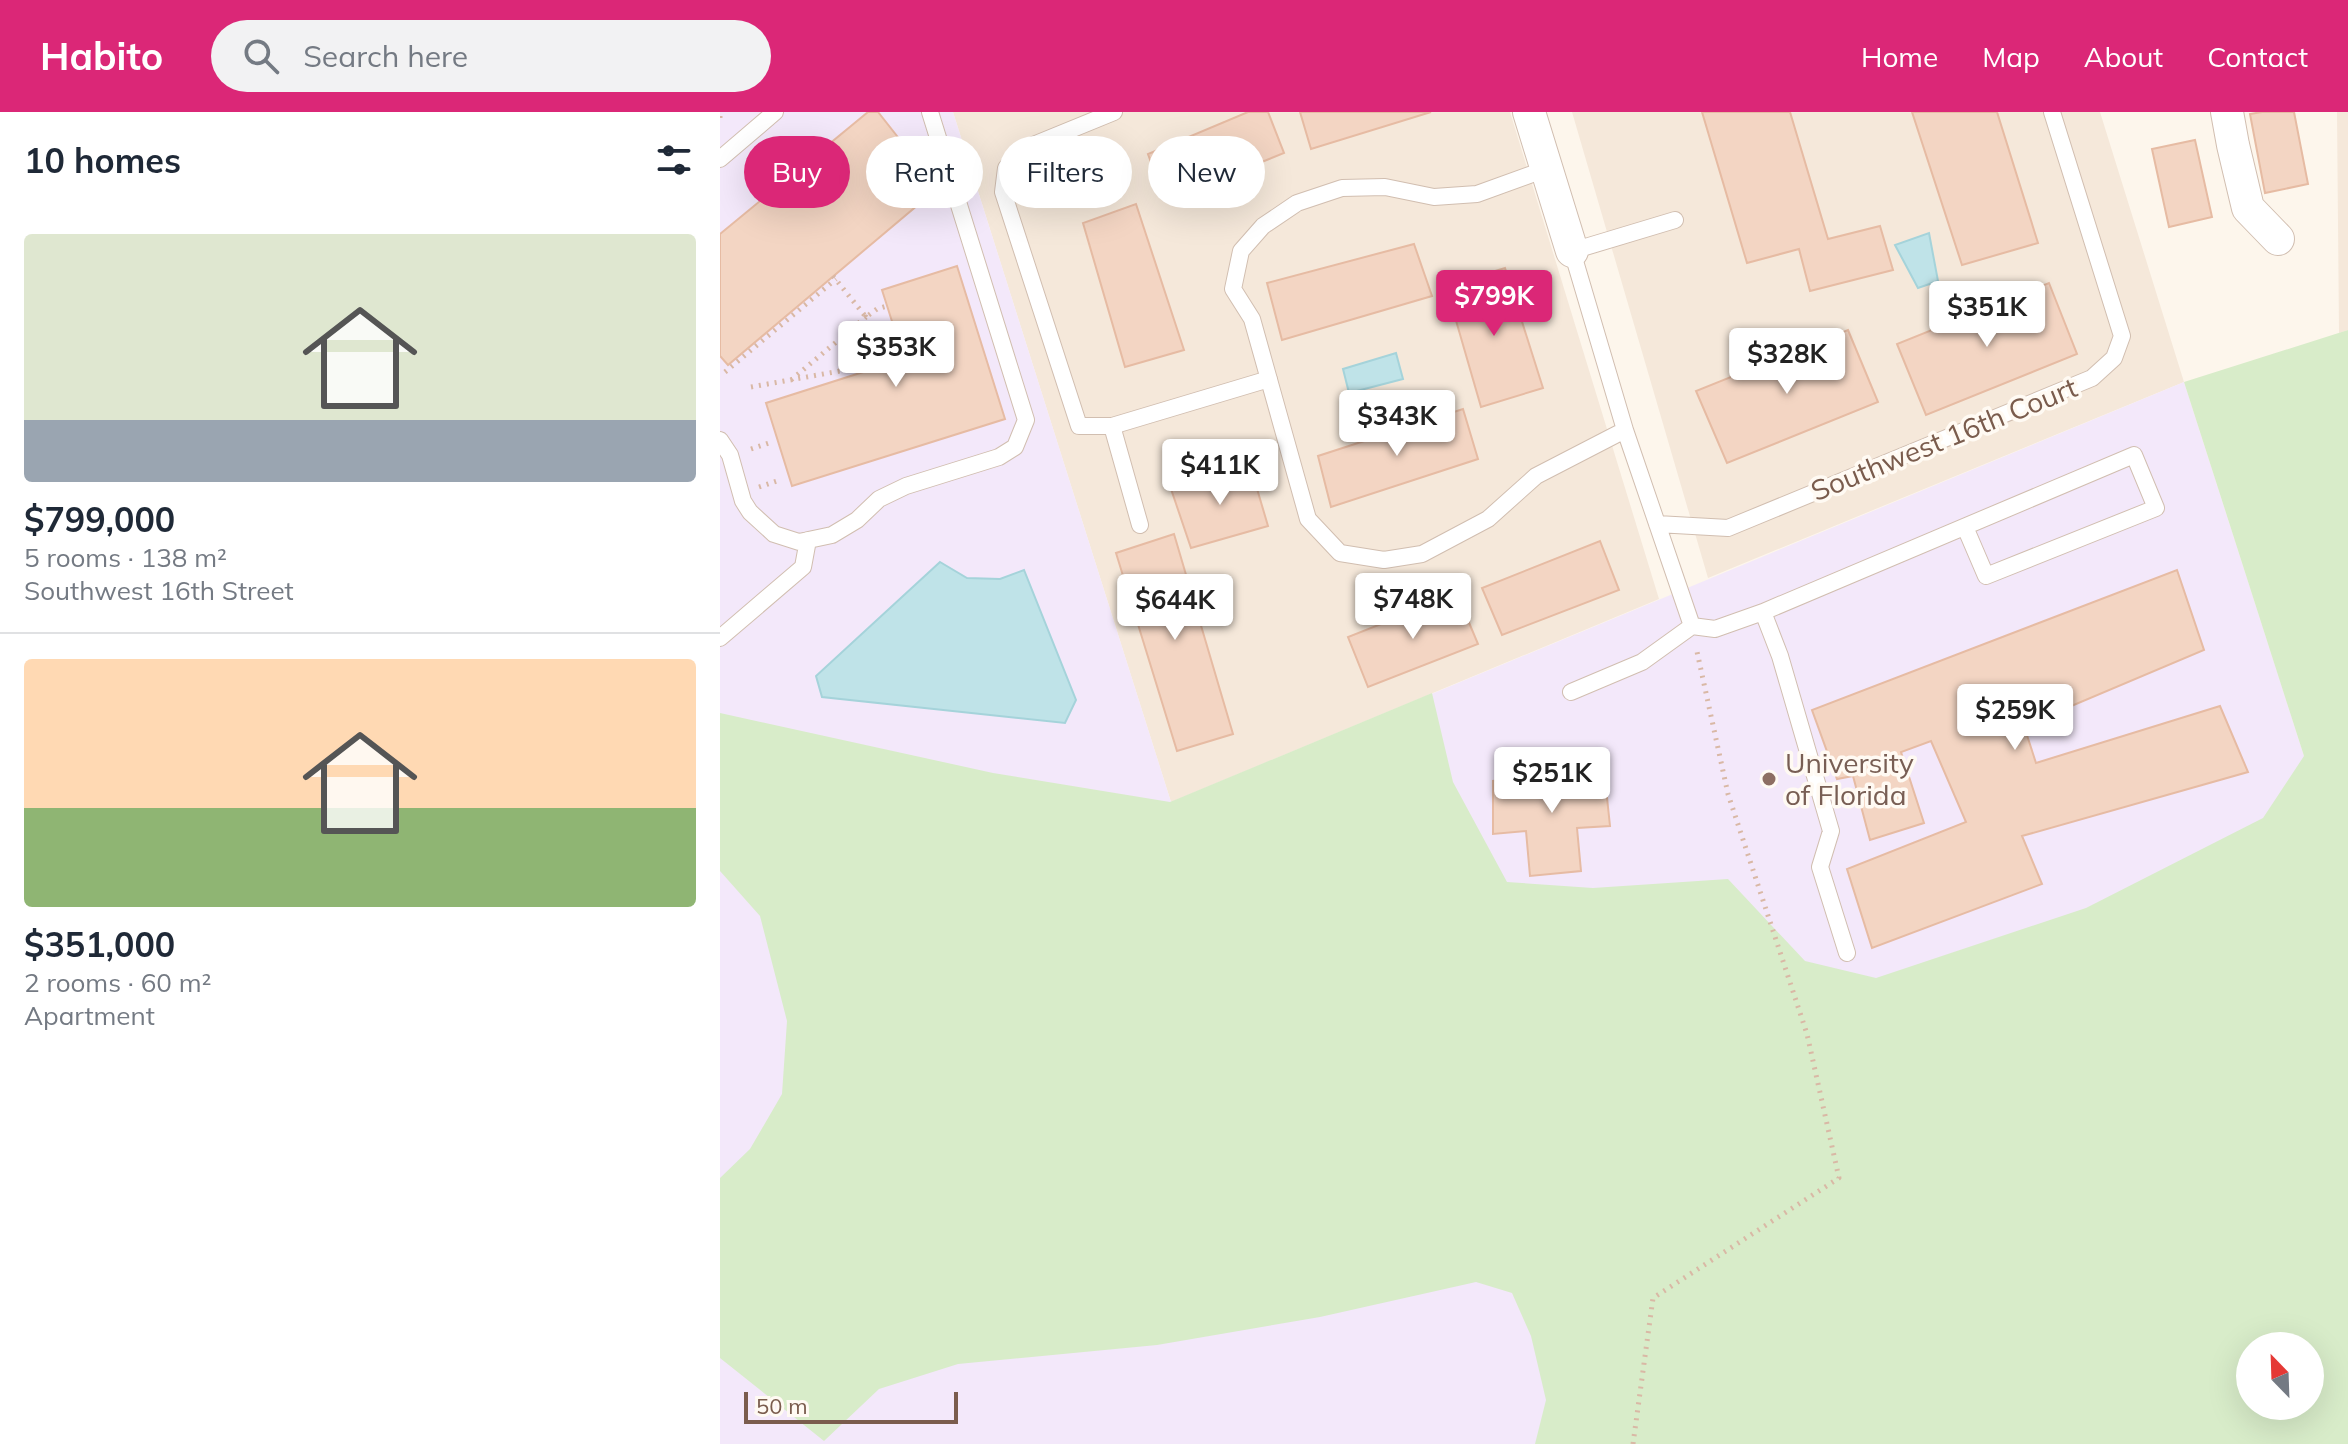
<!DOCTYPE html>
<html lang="en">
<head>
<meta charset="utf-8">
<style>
  :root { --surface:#fff; --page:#f2f2f3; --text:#1f2937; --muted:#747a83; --line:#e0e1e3; --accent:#db2777 }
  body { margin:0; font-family:Mulish,sans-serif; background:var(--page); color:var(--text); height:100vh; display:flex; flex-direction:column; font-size:30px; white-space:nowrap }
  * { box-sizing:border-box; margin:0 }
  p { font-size:26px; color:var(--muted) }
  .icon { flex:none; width:44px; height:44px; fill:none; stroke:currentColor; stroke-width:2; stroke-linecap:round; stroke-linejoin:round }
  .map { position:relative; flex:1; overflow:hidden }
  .side { display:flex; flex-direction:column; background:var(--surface); width:720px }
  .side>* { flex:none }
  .guide { position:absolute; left:24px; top:24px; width:760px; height:72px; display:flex; gap:16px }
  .needle { width:52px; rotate:337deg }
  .fabs { position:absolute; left:1516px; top:1220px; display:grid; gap:16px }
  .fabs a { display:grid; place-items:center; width:88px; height:88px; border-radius:50%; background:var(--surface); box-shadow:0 8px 32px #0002; font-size:40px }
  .scale { position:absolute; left:24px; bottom:20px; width:214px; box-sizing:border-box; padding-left:8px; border:4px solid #7a5c4d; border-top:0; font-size:22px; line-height:28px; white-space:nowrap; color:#7a5c4d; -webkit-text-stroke:6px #fffaf3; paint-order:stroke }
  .price { position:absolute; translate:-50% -68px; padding:0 18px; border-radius:8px; background:#fff; color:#222; font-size:26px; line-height:52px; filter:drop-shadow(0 2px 4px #0008) }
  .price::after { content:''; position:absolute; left:50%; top:48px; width:24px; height:18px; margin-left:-12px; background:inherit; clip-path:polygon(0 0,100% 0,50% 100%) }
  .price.selected { background:var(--accent); color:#fff }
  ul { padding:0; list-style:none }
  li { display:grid; align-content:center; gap:16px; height:424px; padding:0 24px }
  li+li { border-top:2px solid var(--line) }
  li span { display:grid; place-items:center; height:248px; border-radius:8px; color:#555 }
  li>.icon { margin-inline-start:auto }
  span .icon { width:144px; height:144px; fill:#fffc; stroke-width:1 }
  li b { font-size:34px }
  h2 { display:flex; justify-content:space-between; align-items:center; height:96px; padding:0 24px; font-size:34px }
  .chip { padding:0 28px; border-radius:36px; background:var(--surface); box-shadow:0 8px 32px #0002; font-size:28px; line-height:72px }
  .chip.selected { background:var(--accent); color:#fff }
  header { display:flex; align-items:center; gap:48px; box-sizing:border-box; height:112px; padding:0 40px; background:var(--accent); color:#fff }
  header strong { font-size:38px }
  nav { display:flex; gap:44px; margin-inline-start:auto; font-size:28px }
  .search { width:560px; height:72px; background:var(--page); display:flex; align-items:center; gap:20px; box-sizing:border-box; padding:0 28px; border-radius:44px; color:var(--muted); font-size:30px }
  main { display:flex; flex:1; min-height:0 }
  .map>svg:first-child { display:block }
  .residential { fill:#f5e8da }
  .education { fill:#f3e8fa; fill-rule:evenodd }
  .green { fill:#d8ecc9; fill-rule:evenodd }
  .water { fill:#bfe3e8; stroke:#a5d3da; stroke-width:2 }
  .building { fill:#f3d5c3; stroke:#e6bba3; stroke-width:2 }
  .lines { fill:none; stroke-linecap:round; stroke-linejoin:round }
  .lane-casing { stroke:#d1beb0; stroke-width:18 }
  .street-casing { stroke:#d1beb0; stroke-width:34 }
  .path { stroke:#d9b8a5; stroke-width:5; stroke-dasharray:2 6; stroke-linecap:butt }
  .lane { stroke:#fff; stroke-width:16 }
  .street { stroke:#fff; stroke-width:32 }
  .education-dot { fill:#8d6e63; stroke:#fffaf3; stroke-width:3 }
  .labels { text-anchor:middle; stroke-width:7; stroke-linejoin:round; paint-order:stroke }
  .street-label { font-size:28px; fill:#7a5c4d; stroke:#fffaf3 }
  .education-label { font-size:28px; fill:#785e54; stroke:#fffaf3; text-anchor:start }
</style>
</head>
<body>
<header>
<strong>Habito</strong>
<div class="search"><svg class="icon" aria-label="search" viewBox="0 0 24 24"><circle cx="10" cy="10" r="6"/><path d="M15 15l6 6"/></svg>Search here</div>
<nav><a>Home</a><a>Map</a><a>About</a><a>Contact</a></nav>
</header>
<main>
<section class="side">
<h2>10 homes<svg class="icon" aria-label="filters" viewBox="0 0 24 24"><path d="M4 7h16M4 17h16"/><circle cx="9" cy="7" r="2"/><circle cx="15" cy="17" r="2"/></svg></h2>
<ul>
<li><span style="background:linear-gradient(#dfe7d0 75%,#9aa5b1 0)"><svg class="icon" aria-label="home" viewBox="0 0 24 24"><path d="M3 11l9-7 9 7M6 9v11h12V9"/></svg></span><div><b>$799,000</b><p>5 rooms · 138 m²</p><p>Southwest 16th Street</p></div></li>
<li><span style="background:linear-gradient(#ffd9b3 60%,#8fb573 0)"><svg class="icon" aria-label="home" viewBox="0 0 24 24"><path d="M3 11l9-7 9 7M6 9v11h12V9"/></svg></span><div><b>$351,000</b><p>2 rooms · 60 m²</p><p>Apartment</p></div></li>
</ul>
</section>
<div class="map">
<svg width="1628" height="1332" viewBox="0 0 1628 1332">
  <rect width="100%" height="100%" fill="#fdf6ec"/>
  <path class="residential" d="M233 0H790L939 487 451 690Z
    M852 0H1380L1464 270 988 466Z
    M1617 0H1628V218L1619 221Z"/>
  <path class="education" d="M0 0H233L451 690 1464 270 1628 781V1332H0ZM1530 1234H1590V1294H1530Z"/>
  <path class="green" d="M1628 218V1332H815L826 1288 811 1224 792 1181 756 1170 600 1205 437 1233 238 1252 159 1277 104 1329 0 1246V1066L30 1037 62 982 67 909 40 804 0 759V601L273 661 450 690 712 581 733 670 787 770 873 776 1008 767 1085 849 1156 866 1366 796 1543 706 1584 644 1464 270ZM1530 1234H1590V1294H1530Z"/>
  <path class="water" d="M1209 121 1218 169 1198 176 1175 133Z
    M676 241 683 267 629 281 623 257Z
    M220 450 247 466 280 467 304 458 356 588 345 611 102 585 96 564Z"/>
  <path class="building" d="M148 0H158L218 76 8 253 0 244V122Z
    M528 0H548L564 41 445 89 428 42Z
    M580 0H711L591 37Z
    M982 0H1070L1108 127 1160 114 1173 158 1090 179 1079 137 1027 151Z
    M1192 0H1277L1318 131 1242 153Z
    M1542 0H1574L1588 72 1545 81 1530 2Z
    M1475 28 1492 105 1449 115 1432 37Z
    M416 92 464 238 405 255 363 111Z
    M694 132 712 184 562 228 547 171Z
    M237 154 285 307 72 374 46 291 184 247 162 178Z
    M785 156 823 276 761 295 726 174Z
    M1329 171 1357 242 1206 303 1177 232Z
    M1128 218 1158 290 1007 351 976 279Z
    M743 297 758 347 611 395 598 344Z
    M530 353 548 414 471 436 451 377Z
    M454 422 513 622 457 639 396 441Z
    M880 429 899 478 782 523 762 476Z
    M1457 458 1484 538 1304 614 1316 651 1500 594 1528 660 1302 724 1322 772 1152 836 1127 757 1246 710 1211 629 1181 640 1204 711 1150 728 1133 664 1117 667 1092 598Z
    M737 482 758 532 648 575 628 525Z
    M884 657 890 714 857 716 861 759 810 764 806 719 773 722V669Z"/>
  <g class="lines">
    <defs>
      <path id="lane" d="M394 0 306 36 286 56 283 80 359 314H392L549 267
        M0 47 55 0
        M826 57 757 82 714 85 665 75 622 76 577 91 543 114 521 139 513 177 532 207 588 407 620 441 664 448 702 442 768 407 816 364 905 318 852 139 955 108
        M392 314 420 413
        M905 318 972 514
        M0 328 10 343 23 389 30 400 54 422 79 430 112 423 137 408 159 387 186 374 279 345 295 335 306 308 210 0
        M937 412 1008 416 1372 266 1394 246 1402 224 1332 0
        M1043 500 1060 544 1111 719 1100 755 1127 841
        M0 526 83 455 88 428
        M851 580 922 550 972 514 995 517 1043 500 1414 343 1436 396 1266 464 1245 415"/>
      <path id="street" d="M809 0 852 139
        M1507 0 1513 33 1528 96 1558 127"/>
    </defs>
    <use href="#lane" class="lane-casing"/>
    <use href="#street" class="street-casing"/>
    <path class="path" d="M0 6V0
      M113 164 146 205 157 197 167 194
      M5 260 116 167
      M31 275 170 250 146 205 71 268
      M31 337 49 331
      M39 375 60 368
      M913 1332 933 1186 1119 1066 1087 922 1008 682 976 535"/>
    <use href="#lane" class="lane"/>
    <use href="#street" class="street"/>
  </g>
  <circle class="education-dot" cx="1049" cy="667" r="8"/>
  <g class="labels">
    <g class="street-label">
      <text transform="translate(1224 327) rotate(-22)" y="10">Southwest 16th Court</text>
    </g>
    <g class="education-label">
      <text x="1065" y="661">University<tspan x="1065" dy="32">of Florida</tspan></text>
    </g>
  </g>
</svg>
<div class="fabs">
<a><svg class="needle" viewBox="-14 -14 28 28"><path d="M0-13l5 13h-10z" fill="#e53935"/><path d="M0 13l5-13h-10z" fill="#747a83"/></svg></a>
</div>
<div class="scale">50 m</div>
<b class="price selected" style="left:774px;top:226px">$799K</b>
<b class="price" style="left:1267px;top:237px">$351K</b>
<b class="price" style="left:176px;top:277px">$353K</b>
<b class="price" style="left:1067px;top:284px">$328K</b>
<b class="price" style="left:677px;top:346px">$343K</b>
<b class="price" style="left:500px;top:395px">$411K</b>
<b class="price" style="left:693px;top:529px">$748K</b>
<b class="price" style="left:455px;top:530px">$644K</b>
<b class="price" style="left:1295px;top:640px">$259K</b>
<b class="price" style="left:832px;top:703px">$251K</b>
<div class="guide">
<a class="chip selected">Buy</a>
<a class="chip">Rent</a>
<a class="chip">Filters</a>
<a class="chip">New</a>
</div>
</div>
</main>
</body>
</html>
